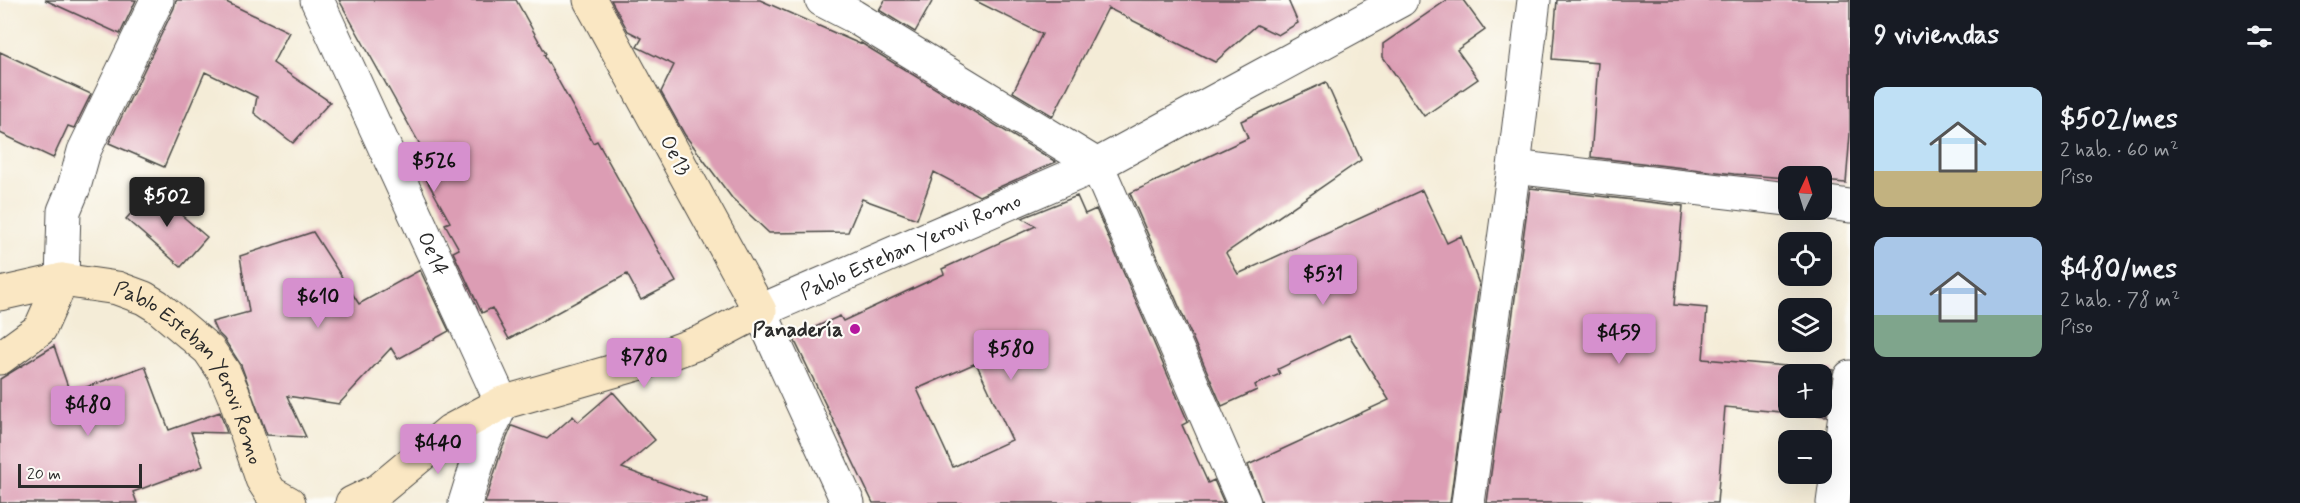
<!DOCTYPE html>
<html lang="es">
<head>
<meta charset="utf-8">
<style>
  :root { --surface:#171b24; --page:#242831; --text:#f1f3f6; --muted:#9ea1a6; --accent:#d690ce }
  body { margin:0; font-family:Mynerve,sans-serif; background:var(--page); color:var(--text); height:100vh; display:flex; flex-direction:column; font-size:22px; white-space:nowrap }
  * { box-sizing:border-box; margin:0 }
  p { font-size:20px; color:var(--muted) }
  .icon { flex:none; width:33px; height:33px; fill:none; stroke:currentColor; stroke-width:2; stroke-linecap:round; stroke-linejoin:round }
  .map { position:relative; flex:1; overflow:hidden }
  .drawer { display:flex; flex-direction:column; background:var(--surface); width:450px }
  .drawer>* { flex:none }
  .needle { width:39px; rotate:4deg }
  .fabs { position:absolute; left:1778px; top:166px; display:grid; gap:12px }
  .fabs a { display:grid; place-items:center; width:54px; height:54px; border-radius:12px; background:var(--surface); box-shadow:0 6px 24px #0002; font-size:30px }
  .scale { position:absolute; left:18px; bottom:15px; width:124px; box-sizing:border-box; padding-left:6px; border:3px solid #2b2b2b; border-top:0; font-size:16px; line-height:21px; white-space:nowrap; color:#2b2b2b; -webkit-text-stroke:4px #fdfcf7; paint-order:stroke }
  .price { position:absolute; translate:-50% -51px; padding:0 14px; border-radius:6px; background:var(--accent); color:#111; font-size:20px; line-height:39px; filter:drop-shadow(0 2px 3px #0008) }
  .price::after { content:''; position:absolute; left:50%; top:36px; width:18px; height:14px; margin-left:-9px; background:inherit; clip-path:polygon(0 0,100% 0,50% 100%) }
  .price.on { background:#222; color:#fff }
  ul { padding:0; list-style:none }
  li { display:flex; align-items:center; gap:18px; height:150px; padding:0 24px }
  li span { display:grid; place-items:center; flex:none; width:168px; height:120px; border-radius:12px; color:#555 }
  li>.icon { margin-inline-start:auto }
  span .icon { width:72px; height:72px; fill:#fffc; stroke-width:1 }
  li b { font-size:26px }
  h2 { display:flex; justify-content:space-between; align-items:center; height:72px; padding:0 24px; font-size:26px }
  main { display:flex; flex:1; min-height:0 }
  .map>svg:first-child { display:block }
  .building { fill:#dc9db4; fill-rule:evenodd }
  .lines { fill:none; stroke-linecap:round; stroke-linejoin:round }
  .street-casing { stroke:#494845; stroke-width:35 }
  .secondary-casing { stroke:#494845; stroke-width:35 }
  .street { stroke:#fff; stroke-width:33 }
  .secondary { stroke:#fae7c3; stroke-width:33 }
  .poi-dot { fill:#b5179e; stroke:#fdfcf7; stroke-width:2 }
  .labels { text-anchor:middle; stroke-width:4.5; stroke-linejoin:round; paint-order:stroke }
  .street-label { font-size:21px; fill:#2b2b2b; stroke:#fdfcf7 }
  .poi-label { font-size:21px; font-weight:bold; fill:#2b2b2b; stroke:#fdfcf7; text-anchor:end }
</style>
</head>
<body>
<main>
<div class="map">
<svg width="1850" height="503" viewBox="0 0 1850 503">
  <rect width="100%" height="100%" fill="#fdfcf7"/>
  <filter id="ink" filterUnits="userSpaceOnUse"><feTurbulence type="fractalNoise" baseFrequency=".0167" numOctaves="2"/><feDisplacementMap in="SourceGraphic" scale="12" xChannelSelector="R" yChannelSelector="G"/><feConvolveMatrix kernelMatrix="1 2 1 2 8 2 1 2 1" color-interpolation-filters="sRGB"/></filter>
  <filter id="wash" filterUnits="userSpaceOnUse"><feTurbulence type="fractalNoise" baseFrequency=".008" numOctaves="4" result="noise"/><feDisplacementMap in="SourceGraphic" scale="24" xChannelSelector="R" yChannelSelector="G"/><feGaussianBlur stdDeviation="1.35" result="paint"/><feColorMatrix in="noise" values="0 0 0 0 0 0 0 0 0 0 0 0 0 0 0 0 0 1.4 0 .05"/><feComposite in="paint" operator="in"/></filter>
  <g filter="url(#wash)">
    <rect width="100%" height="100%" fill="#f4ecd7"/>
    <g id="blocks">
      <path class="building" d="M45 0H136L120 34Z
        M176 0H222L289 32 273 63 330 102 293 143 254 113 257 97 205 72 164 167 109 143 174 8Z
        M339 0H516L546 54 544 55 593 143 597 141 676 282 641 300 627 274 509 339 492 308 482 313 453 252 459 249 445 224 450 222 416 161 437 175Z
        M611 0H760L860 44 861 43 1056 162 979 196 934 172 917 219 862 199 848 232 769 233 732 198 685 135 661 92 674 65 637 47 642 38 628 31Z
        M885 0H933L915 32 879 10Z
        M974 0H1288L1298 23 1278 35 1257 25 1215 62 1108 8 1053 116 1013 92 1042 34Z
        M1447 0H1463L1485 30 1457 50 1478 79 1424 116 1383 57V44Z
        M1557 0H1850V134L1846 183 1821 181V177L1788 178 1734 174 1591 157 1598 63 1552 59Z
        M0 52 91 94 74 128 68 126 53 158 0 133Z
        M1326 82 1361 160 1226 253 1238 274 1422 190 1447 243 1461 236 1479 284 1450 503H1262L1248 465 1389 400 1349 335 1278 369 1280 374 1255 385 1257 390 1222 406 1130 193 1248 138 1241 121Z
        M1530 188 1683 206 1674 305 1707 308 1703 359 1833 370 1826 416 1725 407 1717 503H1487ZM1788 375H1821V408H1788Z
        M152 190 207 237 181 267 126 219Z
        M1077 196 1085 214 1096 209 1188 422 1182 425 1208 483 1214 480 1224 503H873L793 337 840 316 843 321 944 274 942 269 1036 226 1022 218ZM976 363 1012 440 953 467 917 389Z
        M313 232 359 304 420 270 449 331 398 359 391 348 339 404 287 396 306 437 267 435 241 365 224 339 216 331 212 322 249 312 240 256Z
        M54 346 70 393 145 366 169 430 220 412 227 433 191 432 203 466 133 492 137 503H0V379Z
        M613 392 655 440 622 468 707 499V503H485L502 449 512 426 547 439 573 416 578 422Z"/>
    </g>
  </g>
  <g filter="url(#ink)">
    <use href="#blocks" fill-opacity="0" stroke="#494845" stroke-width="1.5"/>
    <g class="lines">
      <defs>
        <g id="street">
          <path id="s1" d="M317 0 502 403 484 442 465 503"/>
          <path d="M822 0 853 16 1097 165 1244 503"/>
          <path d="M1514 167 1788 199"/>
          <path d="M1821 202 1850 206"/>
          <path d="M62 280 64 211 74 187 84 151 157 0"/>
          <path id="s2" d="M848 503 760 311 1097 165 1401 0"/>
          <path d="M1468 503 1514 167 1534 0"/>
          <path d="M1833 503 1850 377"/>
        </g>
        <g id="secondary">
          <path id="s3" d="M0 294 62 280 117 288 144 298 157 306 209 350 224 372 235 398 262 479 271 493 289 503"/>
          <path d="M0 358 40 329 62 280"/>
          <path d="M352 503 379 490 450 431 502 403 652 360 703 341 760 311 590 0"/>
        </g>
      </defs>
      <use href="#street" class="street-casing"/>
      <use href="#secondary" class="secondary-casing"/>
      <use href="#street" class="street"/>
      <use href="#secondary" class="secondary"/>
    </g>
  </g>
  <circle class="poi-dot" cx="855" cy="329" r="6"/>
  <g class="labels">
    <g class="street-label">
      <text transform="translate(676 155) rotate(61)" y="7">Oe13</text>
      <text dy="7" stroke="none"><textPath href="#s2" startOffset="375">Pablo Esteban Yerovi Romo</textPath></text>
      <text dy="7" stroke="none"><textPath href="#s1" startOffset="279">Oe14</textPath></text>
      <text dy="7" stroke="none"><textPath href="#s3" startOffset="236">Pablo Esteban Yerovi Romo</textPath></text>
    </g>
    <g class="poi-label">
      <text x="843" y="336">Panadería</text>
    </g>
  </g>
</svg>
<div class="fabs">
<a><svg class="needle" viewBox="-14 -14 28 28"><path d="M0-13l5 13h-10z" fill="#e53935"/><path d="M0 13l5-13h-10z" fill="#9ea1a6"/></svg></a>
<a><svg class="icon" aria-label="locate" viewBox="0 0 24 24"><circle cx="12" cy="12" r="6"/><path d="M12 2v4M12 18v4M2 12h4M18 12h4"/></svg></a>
<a><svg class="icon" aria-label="layers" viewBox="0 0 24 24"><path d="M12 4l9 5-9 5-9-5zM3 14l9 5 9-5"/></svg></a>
<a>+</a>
<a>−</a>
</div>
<div class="scale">20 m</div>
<b class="price" style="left:434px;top:193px">$526</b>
<b class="price on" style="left:167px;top:228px">$502</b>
<b class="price" style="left:1323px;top:306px">$531</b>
<b class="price" style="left:318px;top:329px">$610</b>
<b class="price" style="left:1619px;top:365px">$459</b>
<b class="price" style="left:1011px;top:381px">$580</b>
<b class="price" style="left:644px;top:389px">$780</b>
<b class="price" style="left:88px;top:437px">$480</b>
<b class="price" style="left:438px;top:475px">$440</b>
</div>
<section class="drawer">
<h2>9 viviendas<svg class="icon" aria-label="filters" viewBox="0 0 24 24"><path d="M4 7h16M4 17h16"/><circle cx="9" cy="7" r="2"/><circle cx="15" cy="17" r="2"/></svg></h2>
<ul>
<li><span style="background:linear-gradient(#bfe0f5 70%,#c2b280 0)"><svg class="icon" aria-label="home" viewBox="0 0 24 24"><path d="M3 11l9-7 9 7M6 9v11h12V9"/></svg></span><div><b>$502/mes</b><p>2 hab. · 60 m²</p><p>Piso</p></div></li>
<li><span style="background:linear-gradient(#a9c7e8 65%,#7fa58c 0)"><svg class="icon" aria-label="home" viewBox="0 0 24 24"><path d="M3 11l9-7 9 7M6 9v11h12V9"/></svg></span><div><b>$480/mes</b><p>2 hab. · 78 m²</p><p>Piso</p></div></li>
</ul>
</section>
</main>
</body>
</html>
